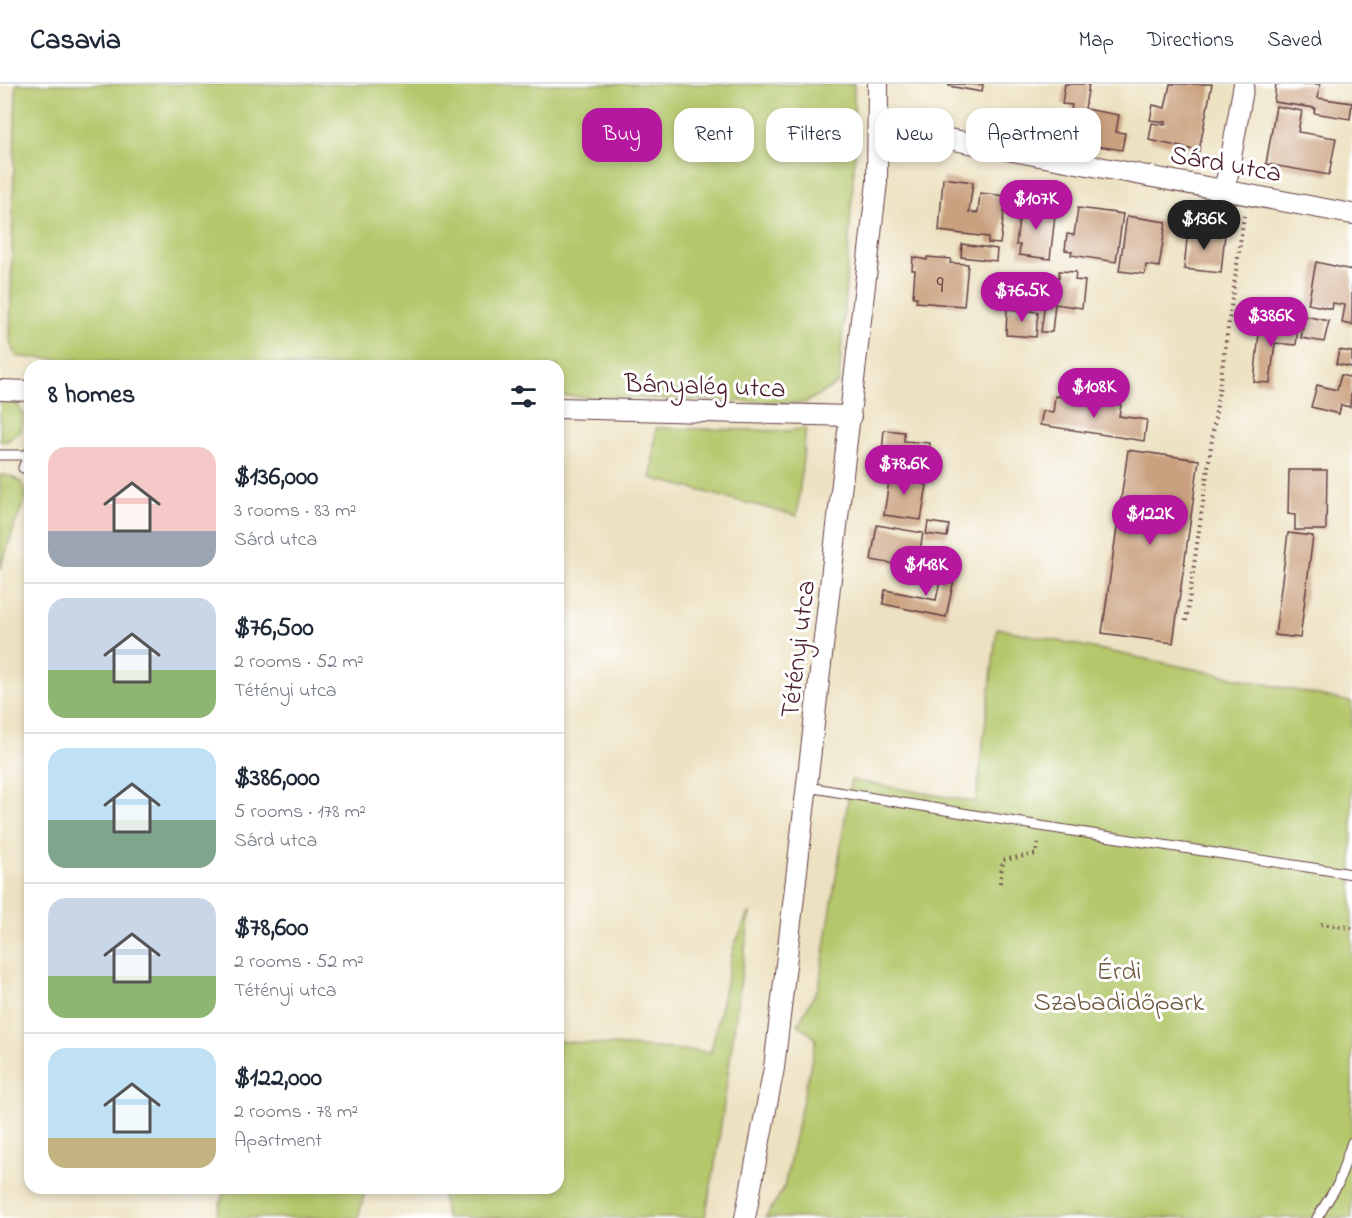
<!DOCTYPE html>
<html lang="en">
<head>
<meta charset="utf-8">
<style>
  :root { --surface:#fff; --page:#f2f2f3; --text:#1f2937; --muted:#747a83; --line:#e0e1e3; --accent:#b5179e }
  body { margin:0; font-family:"Indie Flower",sans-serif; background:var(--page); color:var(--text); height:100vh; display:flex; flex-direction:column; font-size:22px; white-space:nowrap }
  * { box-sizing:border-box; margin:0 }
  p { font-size:20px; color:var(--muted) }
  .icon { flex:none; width:33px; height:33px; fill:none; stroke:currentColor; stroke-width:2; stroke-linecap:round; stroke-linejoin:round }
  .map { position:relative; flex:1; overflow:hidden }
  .sheet { position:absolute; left:24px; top:276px; width:540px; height:834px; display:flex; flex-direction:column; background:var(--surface); border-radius:18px; box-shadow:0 3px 9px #0003 }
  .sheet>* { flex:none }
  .hud { position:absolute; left:582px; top:24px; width:570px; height:54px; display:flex; gap:12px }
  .price { position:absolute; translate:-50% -51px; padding:0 14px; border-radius:21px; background:var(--accent); color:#fff; font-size:20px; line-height:39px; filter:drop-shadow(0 2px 3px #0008) }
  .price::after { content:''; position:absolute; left:50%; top:36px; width:18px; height:14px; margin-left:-9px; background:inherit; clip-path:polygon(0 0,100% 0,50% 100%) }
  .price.current { background:#222; color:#fff }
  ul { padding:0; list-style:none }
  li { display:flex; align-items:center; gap:18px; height:150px; padding:0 24px }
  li+li { border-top:2px solid var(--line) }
  li span { display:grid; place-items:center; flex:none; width:168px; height:120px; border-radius:18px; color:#555 }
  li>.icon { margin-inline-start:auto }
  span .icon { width:72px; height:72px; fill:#fffc; stroke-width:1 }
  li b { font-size:26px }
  h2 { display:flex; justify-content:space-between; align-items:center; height:72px; padding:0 24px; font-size:26px }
  .tag { padding:0 21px; border-radius:18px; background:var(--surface); box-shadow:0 3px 9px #0003; font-size:21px; line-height:54px }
  .tag.current { background:var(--accent); color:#fff }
  header { display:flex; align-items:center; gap:36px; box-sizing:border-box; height:84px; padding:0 30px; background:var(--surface); border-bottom:2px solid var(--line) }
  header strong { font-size:28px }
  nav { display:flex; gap:33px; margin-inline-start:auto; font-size:21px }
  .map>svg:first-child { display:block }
  .green { fill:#b4c76b; stroke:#7f734b; stroke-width:1.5 }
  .building { fill:#caa17f }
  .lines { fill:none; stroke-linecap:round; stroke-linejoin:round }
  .lane-casing { stroke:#623c41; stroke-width:11 }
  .street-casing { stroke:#623c41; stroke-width:22 }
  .path { stroke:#623c41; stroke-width:4; stroke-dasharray:1.5 4.5; stroke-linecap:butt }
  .lane { stroke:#fff; stroke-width:9 }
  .street { stroke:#fff; stroke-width:20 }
  .labels { text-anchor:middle; stroke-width:6; stroke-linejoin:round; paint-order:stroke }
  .number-label { font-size:24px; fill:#6a4040 }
  .street-label { font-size:27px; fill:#4a1f2b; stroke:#fff }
  .park-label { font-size:27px; fill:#6f5a41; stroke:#fff }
</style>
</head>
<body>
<header>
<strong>Casavia</strong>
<nav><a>Map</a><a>Directions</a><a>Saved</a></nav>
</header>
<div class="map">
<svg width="1352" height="1134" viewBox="0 0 1352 1134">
  <rect width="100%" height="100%" fill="#fff"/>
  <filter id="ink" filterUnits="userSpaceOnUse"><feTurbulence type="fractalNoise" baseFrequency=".0167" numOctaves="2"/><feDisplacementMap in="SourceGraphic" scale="12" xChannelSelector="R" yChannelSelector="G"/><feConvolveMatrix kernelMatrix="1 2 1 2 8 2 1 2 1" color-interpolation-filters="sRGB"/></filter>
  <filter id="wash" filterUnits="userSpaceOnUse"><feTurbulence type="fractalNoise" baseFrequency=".008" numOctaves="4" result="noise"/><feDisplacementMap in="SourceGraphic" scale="24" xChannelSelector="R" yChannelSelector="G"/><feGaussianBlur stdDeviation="1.35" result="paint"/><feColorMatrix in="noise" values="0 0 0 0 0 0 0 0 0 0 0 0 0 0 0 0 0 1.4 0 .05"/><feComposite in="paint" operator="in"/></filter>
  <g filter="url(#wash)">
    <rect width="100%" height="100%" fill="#ece1c0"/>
    <path class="green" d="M16 0H854L855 70 839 299 805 319 558 312V282H120L115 278 17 273 10 257Z
      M0 316 15 317 24 332 21 347 7 357H0Z
      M656 344 789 347 806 344 797 432 651 394Z
      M0 391 10 392 21 398 27 412 17 435 0 485Z
      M997 544 1352 618V1134H765L784 1104 816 955 798 940 819 902 851 696 976 718Z
      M750 828 717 1071 705 1134H446L441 1104H558V957L711 968 734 862Z
      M225 1104H366L358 1134H216Z"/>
    <g id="blocks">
      <path class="building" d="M949 0H983L982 8 949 2Z
        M1065 0H1089L1085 25 1119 31 1116 48 1125 49 1122 66 1079 59 1082 43 1069 40 1072 21 1062 20Z
        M1170 0H1212L1199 67 1149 56 1152 39 1165 41 1166 38 1150 36 1153 21 1165 24Z
        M1276 0H1320L1318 14 1352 19 1350 35 1314 29 1315 24 1274 18Z
        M1276 22 1302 27 1298 48 1336 54 1329 91 1266 80Z
        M943 94 973 98 969 128 978 129 980 109 1006 112 1000 160 988 159V153L939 147Z
        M1025 120 1056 123 1050 175 1019 171 1020 161H1016L1019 135H1023Z
        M1078 124 1123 130 1116 178 1071 171 1072 167 1065 166 1067 150 1074 151Z
        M1127 132 1166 138 1159 183 1146 181 1145 190 1119 187Z
        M1188 145 1225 149 1221 189 1184 185Z
        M962 160 997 165 996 177 961 173Z
        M913 173 927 176V173L951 175 950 179 968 180 964 222 916 218 917 213H913L915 186H912Z
        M1316 178 1352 186V241L1342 239 1345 221 1333 219 1332 225 1308 220Z
        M1059 187 1076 188 1075 196 1085 197 1082 224 1055 220 1052 248H1041L1045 219 1032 218 1035 191 1059 194Z
        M1007 225 1038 228 1036 253 1006 251Z
        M1305 232 1329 237 1324 258 1301 254Z
        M1260 239 1298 243 1296 261 1275 259 1270 299 1254 298Z
        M1339 266 1352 268V283L1336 280Z
        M1341 291 1352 294 1350 323 1341 321 1339 330 1311 323 1317 301 1337 306Z
        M1055 312 1078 315V319L1093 321V317L1121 321 1119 332 1147 336 1144 357 1040 341 1043 327 1053 329Z
        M884 346 904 348V357L930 359 929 374 882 370Z
        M1128 366 1199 376 1173 559 1102 549Z
        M891 383 907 386 905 397 927 401 921 436 884 431Z
        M1289 386H1327L1326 446H1295V431L1288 430Z
        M928 438 949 441 947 453 926 450Z
        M877 441 923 449 917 484 871 476Z
        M1288 449 1313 452 1300 554 1275 551Z
        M943 483 956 486 946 533 883 520 885 506 936 516Z"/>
    </g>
  </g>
  <g filter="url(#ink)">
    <use href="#blocks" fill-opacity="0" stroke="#623c41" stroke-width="1.5"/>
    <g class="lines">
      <defs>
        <path id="lane" d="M0 371H28
          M23 384 29 368
          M808 703 1040 742 1352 790
          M1317 1134 1338 1100 1352 1058"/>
        <path id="street" d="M878 42 1352 130
          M1223 106 1228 90 1244 0
          M0 306 30 307
          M558 324 851 332
          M745 1134 774 984 877 98 878 0"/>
      </defs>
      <use href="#lane" class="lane-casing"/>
      <use href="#street" class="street-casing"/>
      <path class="path" d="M1186 537 1244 132
        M1000 799 1003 776 1036 770 1038 757
        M1321 840 1352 844"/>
      <use href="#lane" class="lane"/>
      <use href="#street" class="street"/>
    </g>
  </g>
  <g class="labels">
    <g class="number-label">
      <text x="940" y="208">9</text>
    </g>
    <g class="street-label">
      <text transform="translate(1226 79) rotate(10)" y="9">Sárd utca</text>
      <text transform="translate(705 301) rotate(2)" y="9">Bányalég utca</text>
      <text transform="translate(797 565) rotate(-83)" y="9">Tétényi utca</text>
    </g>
    <g class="park-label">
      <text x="1119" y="895">Érdi<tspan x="1119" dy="31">Szabadidőpark</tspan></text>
    </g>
  </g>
</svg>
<b class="price" style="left:1036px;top:147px">$107K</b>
<b class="price current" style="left:1204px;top:167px">$136K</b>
<b class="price" style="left:1022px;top:239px">$76.5K</b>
<b class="price" style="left:1271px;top:264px">$386K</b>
<b class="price" style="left:1094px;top:335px">$108K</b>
<b class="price" style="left:904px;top:412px">$78.6K</b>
<b class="price" style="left:1150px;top:462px">$122K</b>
<b class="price" style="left:926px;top:513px">$148K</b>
<div class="hud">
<a class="tag current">Buy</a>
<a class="tag">Rent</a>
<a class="tag">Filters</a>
<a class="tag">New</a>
<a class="tag">Apartment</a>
</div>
<section class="sheet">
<h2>8 homes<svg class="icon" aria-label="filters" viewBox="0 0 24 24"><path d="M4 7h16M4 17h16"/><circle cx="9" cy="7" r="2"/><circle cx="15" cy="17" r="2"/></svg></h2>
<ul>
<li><span style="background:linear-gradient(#f6c9c9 70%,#9aa5b1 0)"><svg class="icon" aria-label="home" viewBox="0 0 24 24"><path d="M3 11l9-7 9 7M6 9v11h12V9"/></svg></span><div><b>$136,000</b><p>3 rooms · 83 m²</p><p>Sárd utca</p></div></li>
<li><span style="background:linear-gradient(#c9d6e8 60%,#8fb573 0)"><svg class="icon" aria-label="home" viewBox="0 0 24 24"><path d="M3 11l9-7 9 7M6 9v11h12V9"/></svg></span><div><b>$76,500</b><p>2 rooms · 52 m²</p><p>Tétényi utca</p></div></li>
<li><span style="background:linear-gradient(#bfe0f5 60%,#7fa58c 0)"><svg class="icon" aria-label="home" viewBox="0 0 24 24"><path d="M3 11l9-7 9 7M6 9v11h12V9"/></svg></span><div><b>$386,000</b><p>5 rooms · 178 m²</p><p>Sárd utca</p></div></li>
<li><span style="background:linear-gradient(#c9d6e8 65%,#8fb573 0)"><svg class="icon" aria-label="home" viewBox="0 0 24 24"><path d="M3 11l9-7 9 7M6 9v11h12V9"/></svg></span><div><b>$78,600</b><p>2 rooms · 52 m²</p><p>Tétényi utca</p></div></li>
<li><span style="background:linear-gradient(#bfe0f5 75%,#c2b280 0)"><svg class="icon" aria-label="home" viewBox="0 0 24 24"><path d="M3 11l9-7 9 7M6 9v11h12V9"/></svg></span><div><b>$122,000</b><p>2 rooms · 78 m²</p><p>Apartment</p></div></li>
</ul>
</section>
</div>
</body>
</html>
